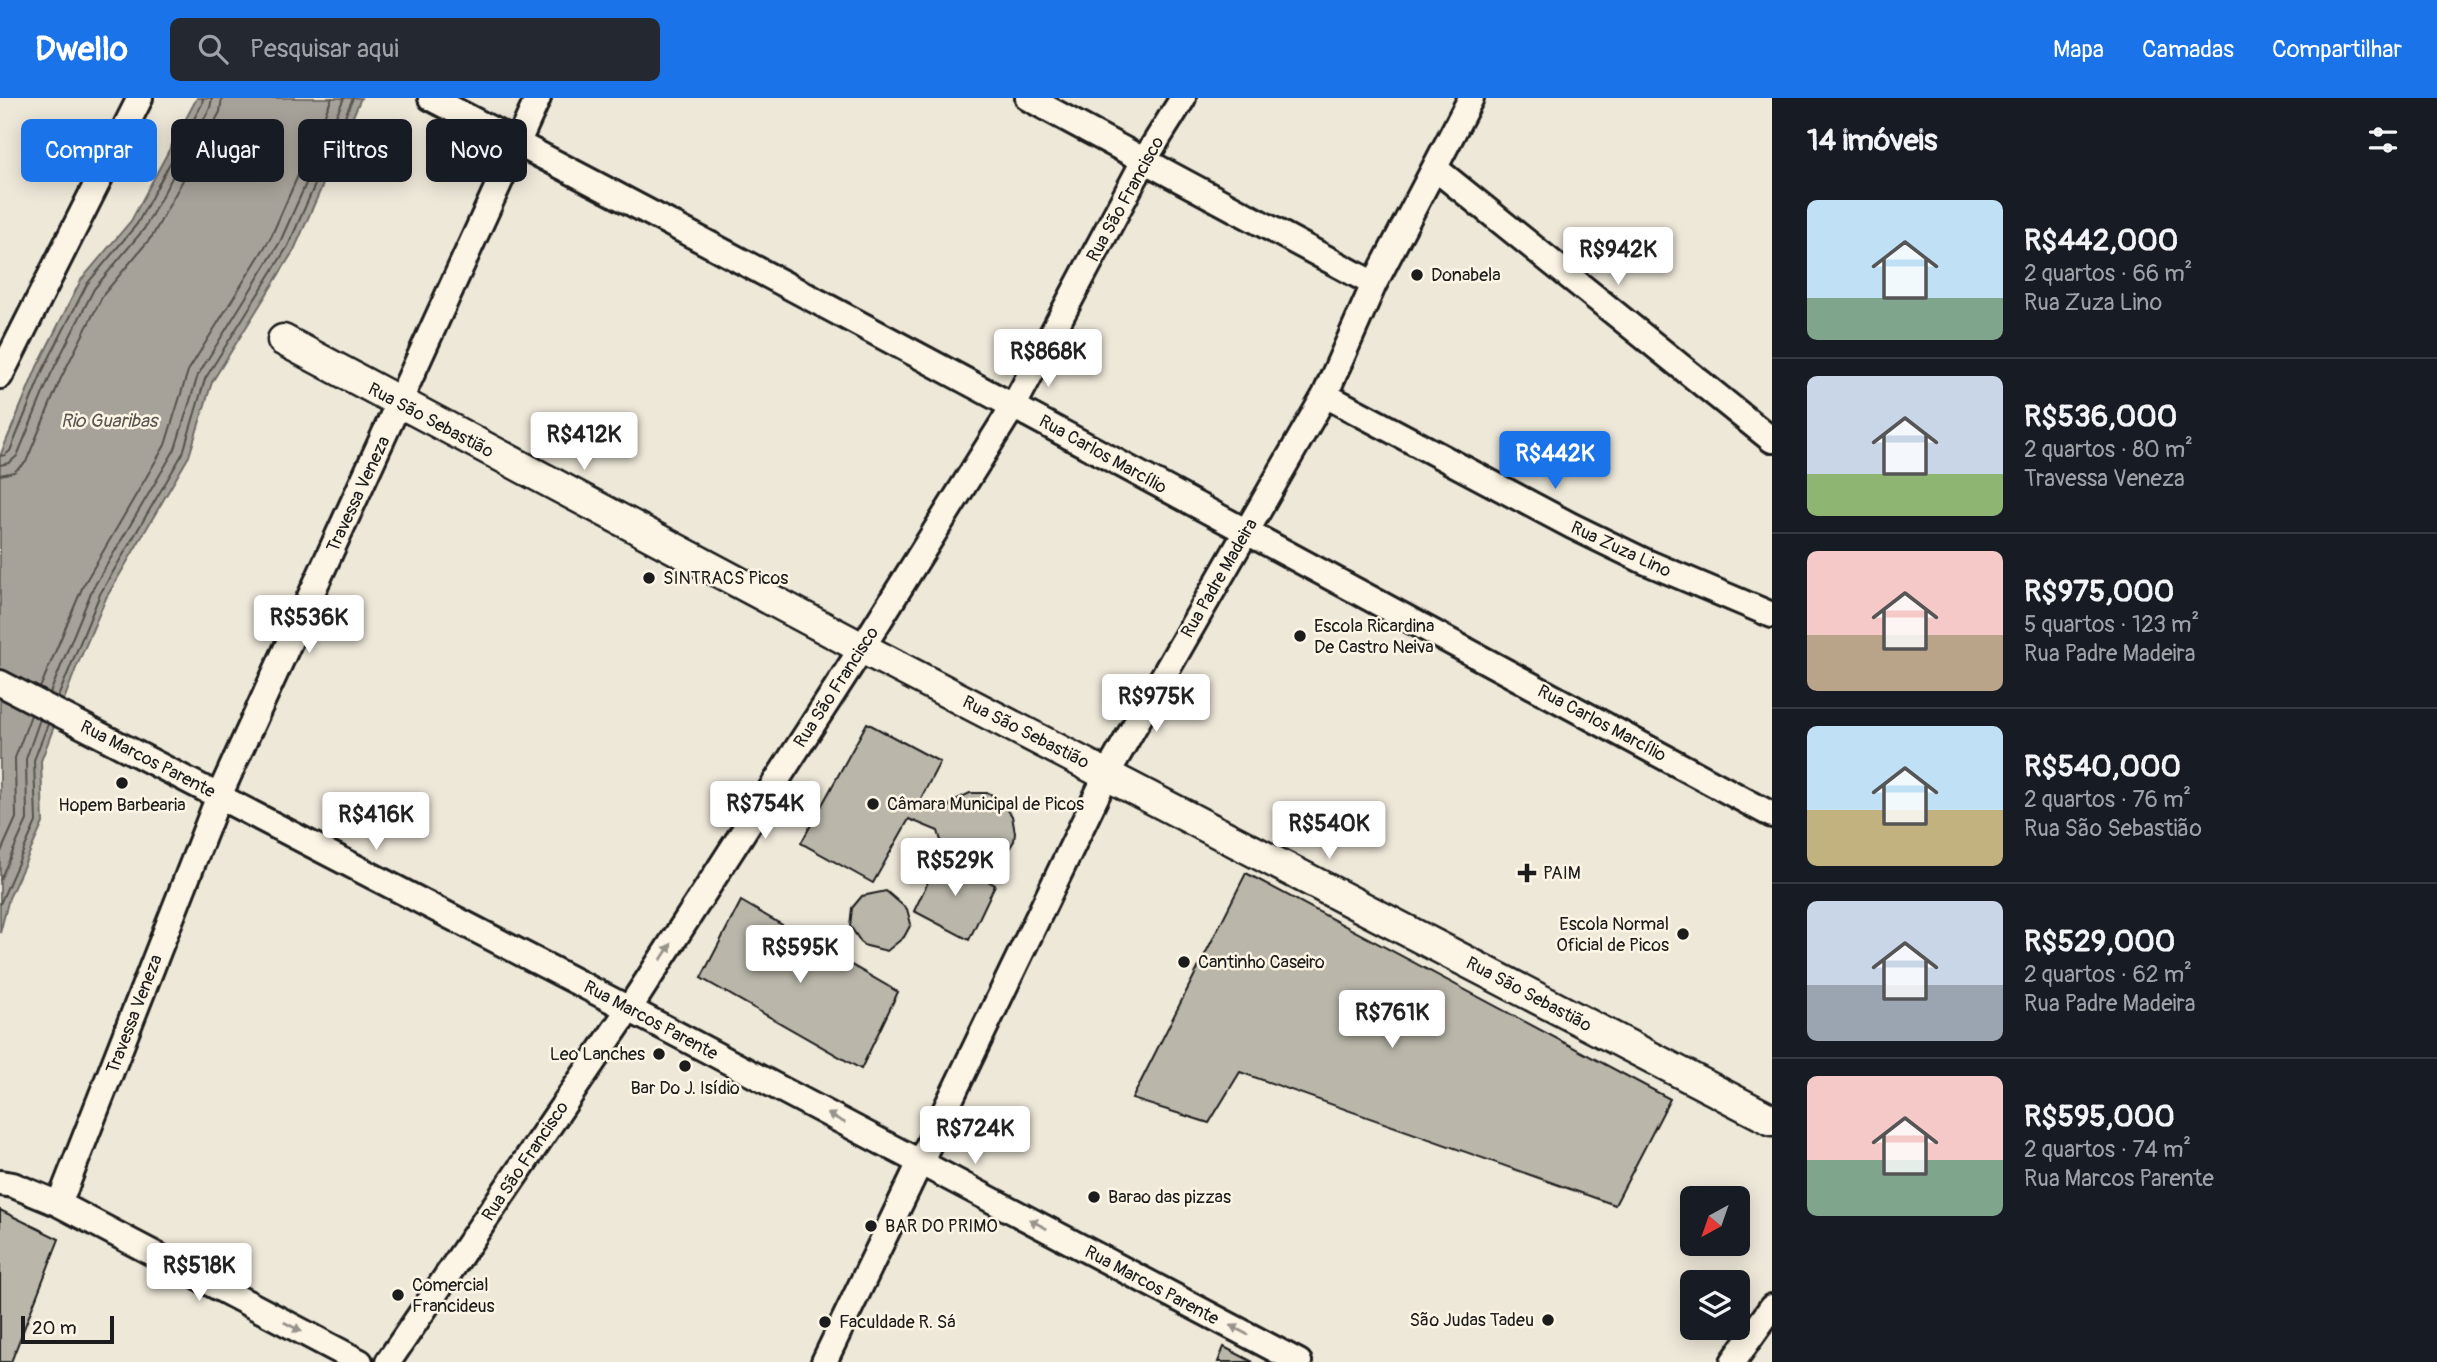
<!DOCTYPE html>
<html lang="pt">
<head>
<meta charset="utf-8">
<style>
  :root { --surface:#171b24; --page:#242831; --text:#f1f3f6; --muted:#9ea1a6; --line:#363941; --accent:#1a73e8 }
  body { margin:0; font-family:Pangolin,sans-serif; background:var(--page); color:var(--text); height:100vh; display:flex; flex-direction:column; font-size:26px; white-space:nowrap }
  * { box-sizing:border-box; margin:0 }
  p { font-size:23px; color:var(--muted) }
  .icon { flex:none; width:38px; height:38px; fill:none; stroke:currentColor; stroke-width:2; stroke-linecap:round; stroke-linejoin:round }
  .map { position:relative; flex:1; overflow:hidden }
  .sheet { display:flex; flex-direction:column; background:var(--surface); width:665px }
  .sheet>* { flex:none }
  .guide { position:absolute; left:21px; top:21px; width:665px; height:63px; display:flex; gap:14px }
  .needle { width:46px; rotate:220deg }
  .controls { position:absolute; left:1680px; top:1088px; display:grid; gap:14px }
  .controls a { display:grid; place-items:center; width:70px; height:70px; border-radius:10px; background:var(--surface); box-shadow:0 4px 18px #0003; font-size:35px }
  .scale { position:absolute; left:21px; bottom:18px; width:93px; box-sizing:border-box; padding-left:7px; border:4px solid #1c1c1c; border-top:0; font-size:19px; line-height:24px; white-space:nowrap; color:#1c1c1c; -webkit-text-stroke:5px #fcf5e5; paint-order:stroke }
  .price { position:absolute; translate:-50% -60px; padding:0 16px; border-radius:7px; background:#fff; color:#222; font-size:23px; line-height:46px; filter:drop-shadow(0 2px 4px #0008) }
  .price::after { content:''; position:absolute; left:50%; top:42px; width:21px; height:16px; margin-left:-10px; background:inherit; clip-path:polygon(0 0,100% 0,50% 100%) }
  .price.selected { background:var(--accent); color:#fff }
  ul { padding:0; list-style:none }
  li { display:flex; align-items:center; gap:21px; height:175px; padding:0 35px }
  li+li { border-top:2px solid var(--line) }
  li span { display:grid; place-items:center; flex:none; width:196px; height:140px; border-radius:10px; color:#555 }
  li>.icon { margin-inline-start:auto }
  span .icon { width:84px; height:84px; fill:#fffc; stroke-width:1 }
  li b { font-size:30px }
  h2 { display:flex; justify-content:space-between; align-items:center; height:84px; padding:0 35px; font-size:30px }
  .tag { padding:0 24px; border-radius:10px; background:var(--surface); box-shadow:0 4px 18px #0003; font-size:24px; line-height:63px }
  .tag.selected { background:var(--accent); color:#fff }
  header { display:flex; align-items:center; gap:42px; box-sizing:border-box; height:98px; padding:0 35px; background:var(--accent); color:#fff }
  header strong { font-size:33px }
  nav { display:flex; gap:38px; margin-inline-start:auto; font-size:24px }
  .search { width:490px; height:63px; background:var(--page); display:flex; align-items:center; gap:18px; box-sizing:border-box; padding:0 24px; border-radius:10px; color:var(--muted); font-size:26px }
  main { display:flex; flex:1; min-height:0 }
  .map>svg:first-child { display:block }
  .water { fill:#a7a299; stroke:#6f6c67; stroke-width:2 }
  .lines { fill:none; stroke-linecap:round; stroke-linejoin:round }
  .shore { stroke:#54524e; stroke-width:2 }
  .building { fill:#bab6aa; stroke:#1c1c1c; stroke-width:2 }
  .minor-casing { stroke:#1c1c1c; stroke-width:30 }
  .tertiary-casing { stroke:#1c1c1c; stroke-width:35 }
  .minor { stroke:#fcf5e5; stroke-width:24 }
  .tertiary { stroke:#fcf5e5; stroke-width:30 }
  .oneway { fill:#97938b }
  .poi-dot { fill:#1c1c1c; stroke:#fcf5e5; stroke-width:2.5 }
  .labels { text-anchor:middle; stroke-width:5; stroke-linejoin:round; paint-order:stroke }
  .street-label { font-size:18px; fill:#1c1c1c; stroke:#fcf5e5 }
  .poi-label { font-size:18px; fill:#1c1c1c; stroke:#fcf5e5; text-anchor:start }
  .water-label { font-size:19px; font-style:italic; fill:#5b5854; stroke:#fcf5e5 }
</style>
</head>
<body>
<header>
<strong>Dwello</strong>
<div class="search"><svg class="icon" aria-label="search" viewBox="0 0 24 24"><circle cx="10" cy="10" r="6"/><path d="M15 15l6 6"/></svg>Pesquisar aqui</div>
<nav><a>Mapa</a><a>Camadas</a><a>Compartilhar</a></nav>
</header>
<main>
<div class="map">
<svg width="1772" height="1264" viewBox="0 0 1772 1264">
  <rect width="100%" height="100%" fill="#eee8d9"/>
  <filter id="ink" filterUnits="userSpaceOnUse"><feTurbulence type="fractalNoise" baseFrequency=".0143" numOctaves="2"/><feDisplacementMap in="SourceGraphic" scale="14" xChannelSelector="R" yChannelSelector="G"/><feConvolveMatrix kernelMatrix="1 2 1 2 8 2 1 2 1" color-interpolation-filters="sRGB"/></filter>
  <g filter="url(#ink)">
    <path class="water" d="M197 0H361L294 152 212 284 189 358 106 500 76 570 41 663 43 725 9 800 0 835V358L37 269 81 182 131 123Z"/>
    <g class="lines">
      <path class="shore" d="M0 358 5 357 10 353 43 272 87 186 137 126 202 6 203 0
        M0 367 9 365 17 358 51 276 94 191 144 131 210 10 212 0
        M0 377 14 374 26 364 61 280 103 197 153 137 220 14 222 0
        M40 590 83 488 165 347 188 273 271 139 332 0
        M50 595 92 492 175 351 198 277 280 144 344 0
        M58 599 100 496 183 355 205 281 288 148 353 0
        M0 756 16 720 15 660 31 617
        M0 782 27 722 26 661 40 621
        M0 806 36 724 34 662 48 626"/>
    </g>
    <path class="building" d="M867 625 940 664 919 704 946 715 950 707 957 701 970 695H989L1002 704 1012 718 1015 735 1014 743 1001 764 984 773 967 772 951 761 942 746 938 733 909 721 873 785 801 745Z
      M941 757 995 787 969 842 914 813Z
      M1246 775 1670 1001 1615 1107 1240 974 1209 1025 1132 1001Z
      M886 793 907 811 911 826 904 839 887 853 863 847 850 828 852 810 862 798Z
      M741 803 898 894 861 971 701 880Z
      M0 1112 59 1141 11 1264H0Z
      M1224 1249 1253 1264H1218Z"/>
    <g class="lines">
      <defs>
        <path id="minor" d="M431 0C881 234 1325 477 1772 717
          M1028 0 1374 186
          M1436 71 1772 342
          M0 278 140 0
          M1325 297 1572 428 1644 463 1772 517
          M0 585 629 911 1299 1264
          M0 1085 13 1087 59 1106 360 1264
          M59 1106 219 698 538 0
          M388 1264 629 911 862 550 1014 307 1145 61 1183 0
          M824 1264 1107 676 1325 297 1374 186 1471 0
          M1733 1264 1772 1209"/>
        <path id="tertiary" d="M283 242 862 550 1772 1022"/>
      </defs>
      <use href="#minor" class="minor-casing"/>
      <use href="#tertiary" class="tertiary-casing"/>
      <use href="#minor" class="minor"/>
      <use href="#tertiary" class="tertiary"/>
    </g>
    <defs><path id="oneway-solid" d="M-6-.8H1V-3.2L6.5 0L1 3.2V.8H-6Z" transform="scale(1.75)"/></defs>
    <g class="oneway">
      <use href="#oneway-solid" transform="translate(666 854) rotate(-57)"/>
      <use href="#oneway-solid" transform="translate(836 1020) rotate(-152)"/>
      <use href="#oneway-solid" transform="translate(1038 1126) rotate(-152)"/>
      <use href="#oneway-solid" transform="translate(293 1229) rotate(28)"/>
      <use href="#oneway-solid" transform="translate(1239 1232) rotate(-152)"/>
    </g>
  </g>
  <g class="poi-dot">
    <circle cx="1417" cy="177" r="7"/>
    <circle cx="649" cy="480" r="7"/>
    <circle cx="1300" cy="538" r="7"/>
    <circle cx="122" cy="685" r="7"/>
    <circle cx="873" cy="706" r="7"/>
    <path d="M1523.5 764.5h7v7h7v7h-7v7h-7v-7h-7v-7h7z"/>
    <circle cx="1683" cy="836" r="7"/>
    <circle cx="1184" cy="864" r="7"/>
    <circle cx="659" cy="956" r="7"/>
    <circle cx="685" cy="968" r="7"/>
    <circle cx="1094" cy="1099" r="7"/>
    <circle cx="871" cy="1128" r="7"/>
    <circle cx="398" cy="1197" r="7"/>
    <circle cx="1548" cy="1222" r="7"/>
    <circle cx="825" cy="1224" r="7"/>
  </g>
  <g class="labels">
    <g class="street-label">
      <text transform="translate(1125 101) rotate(-61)" y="6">Rua São Francisco</text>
      <text transform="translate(431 322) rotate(28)" y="6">Rua São Sebastião</text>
      <text transform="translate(1103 356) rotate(29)" y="6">Rua Carlos Marcílio</text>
      <text transform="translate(358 396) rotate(-65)" y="6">Travessa Veneza</text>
      <text transform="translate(1621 451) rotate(25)" y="6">Rua Zuza Lino</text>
      <text transform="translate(1219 480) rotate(-60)" y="6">Rua Padre Madeira</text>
      <text transform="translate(836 589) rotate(-57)" y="6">Rua São Francisco</text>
      <text transform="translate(1602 625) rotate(28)" y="6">Rua Carlos Marcílio</text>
      <text transform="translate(1026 634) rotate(27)" y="6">Rua São Sebastião</text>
      <text transform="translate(148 661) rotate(27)" y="6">Rua Marcos Parente</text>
      <text transform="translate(1529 896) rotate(28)" y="6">Rua São Sebastião</text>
      <text transform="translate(134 916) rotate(-69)" y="6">Travessa Veneza</text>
      <text transform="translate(651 922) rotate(28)" y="6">Rua Marcos Parente</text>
      <text transform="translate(525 1063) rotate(-56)" y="6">Rua São Francisco</text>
      <text transform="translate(1152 1187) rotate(28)" y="6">Rua Marcos Parente</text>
    </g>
    <g class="poi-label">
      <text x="1431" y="183">Donabela</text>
      <text x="663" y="486">SINTRACS Picos</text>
      <text x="1314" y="534">Escola Ricardina<tspan x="1314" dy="21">De Castro Neiva</tspan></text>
      <text x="887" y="712">Câmara Municipal de Picos</text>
      <text x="122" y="713" text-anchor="middle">Hopem Barbearia</text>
      <text x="1543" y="781">PAIM</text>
      <text x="1669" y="832" text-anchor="end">Escola Normal<tspan x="1669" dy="21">Oficial de Picos</tspan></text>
      <text x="1198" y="870">Cantinho Caseiro</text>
      <text x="645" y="962" text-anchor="end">Leo Lanches</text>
      <text x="685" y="996" text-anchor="middle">Bar Do J. Isídio</text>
      <text x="1108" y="1105">Barao das pizzas</text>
      <text x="885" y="1134">BAR DO PRIMO</text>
      <text x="412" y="1193">Comercial<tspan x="412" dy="21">Francideus</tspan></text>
      <text x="1534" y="1228" text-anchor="end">São Judas Tadeu</text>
      <text x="839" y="1230">Faculdade R. Sá</text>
    </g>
    <g class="water-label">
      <text x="109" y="329">Rio Guaribas</text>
    </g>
  </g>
</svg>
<div class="controls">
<a><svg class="needle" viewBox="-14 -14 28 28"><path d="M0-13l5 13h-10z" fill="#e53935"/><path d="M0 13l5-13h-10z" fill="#9ea1a6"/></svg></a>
<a><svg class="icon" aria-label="layers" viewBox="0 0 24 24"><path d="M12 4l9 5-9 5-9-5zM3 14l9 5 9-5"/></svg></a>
</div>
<div class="scale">20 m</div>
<b class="price" style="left:1618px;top:189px">R$942K</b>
<b class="price" style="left:1048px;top:291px">R$868K</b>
<b class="price" style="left:584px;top:374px">R$412K</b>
<b class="price selected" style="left:1555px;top:393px">R$442K</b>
<b class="price" style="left:309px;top:557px">R$536K</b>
<b class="price" style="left:1156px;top:636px">R$975K</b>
<b class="price" style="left:765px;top:743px">R$754K</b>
<b class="price" style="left:376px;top:754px">R$416K</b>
<b class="price" style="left:1329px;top:763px">R$540K</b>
<b class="price" style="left:955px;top:800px">R$529K</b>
<b class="price" style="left:800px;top:887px">R$595K</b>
<b class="price" style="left:1392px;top:952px">R$761K</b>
<b class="price" style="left:975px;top:1068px">R$724K</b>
<b class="price" style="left:199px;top:1205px">R$518K</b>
<div class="guide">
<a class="tag selected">Comprar</a>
<a class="tag">Alugar</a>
<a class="tag">Filtros</a>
<a class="tag">Novo</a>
</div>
</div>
<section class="sheet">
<h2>14 imóveis<svg class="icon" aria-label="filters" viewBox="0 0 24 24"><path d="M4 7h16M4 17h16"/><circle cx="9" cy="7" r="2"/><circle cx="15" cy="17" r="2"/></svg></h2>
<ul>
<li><span style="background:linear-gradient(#bfe0f5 70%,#7fa58c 0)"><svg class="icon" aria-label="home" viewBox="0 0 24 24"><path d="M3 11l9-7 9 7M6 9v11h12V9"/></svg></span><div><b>R$442,000</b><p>2 quartos · 66 m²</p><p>Rua Zuza Lino</p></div></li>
<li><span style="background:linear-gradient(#c9d6e8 70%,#8fb573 0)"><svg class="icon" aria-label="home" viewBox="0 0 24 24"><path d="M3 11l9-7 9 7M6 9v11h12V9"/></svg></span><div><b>R$536,000</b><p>2 quartos · 80 m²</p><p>Travessa Veneza</p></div></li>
<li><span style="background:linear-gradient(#f6c9c9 60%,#b9a48a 0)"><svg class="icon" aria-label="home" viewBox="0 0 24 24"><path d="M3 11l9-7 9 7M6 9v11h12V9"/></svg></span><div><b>R$975,000</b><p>5 quartos · 123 m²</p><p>Rua Padre Madeira</p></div></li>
<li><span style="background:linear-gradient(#bfe0f5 60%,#c2b280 0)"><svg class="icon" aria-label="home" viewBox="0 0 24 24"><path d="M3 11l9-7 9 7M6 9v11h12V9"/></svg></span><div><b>R$540,000</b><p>2 quartos · 76 m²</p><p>Rua São Sebastião</p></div></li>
<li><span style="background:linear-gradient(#c9d6e8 60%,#9aa5b1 0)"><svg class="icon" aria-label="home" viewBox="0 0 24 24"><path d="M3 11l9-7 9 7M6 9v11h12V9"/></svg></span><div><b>R$529,000</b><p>2 quartos · 62 m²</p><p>Rua Padre Madeira</p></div></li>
<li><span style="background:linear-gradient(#f6c9c9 60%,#7fa58c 0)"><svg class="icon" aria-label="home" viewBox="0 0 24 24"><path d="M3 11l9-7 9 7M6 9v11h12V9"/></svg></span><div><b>R$595,000</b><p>2 quartos · 74 m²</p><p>Rua Marcos Parente</p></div></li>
</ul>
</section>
</main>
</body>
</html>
